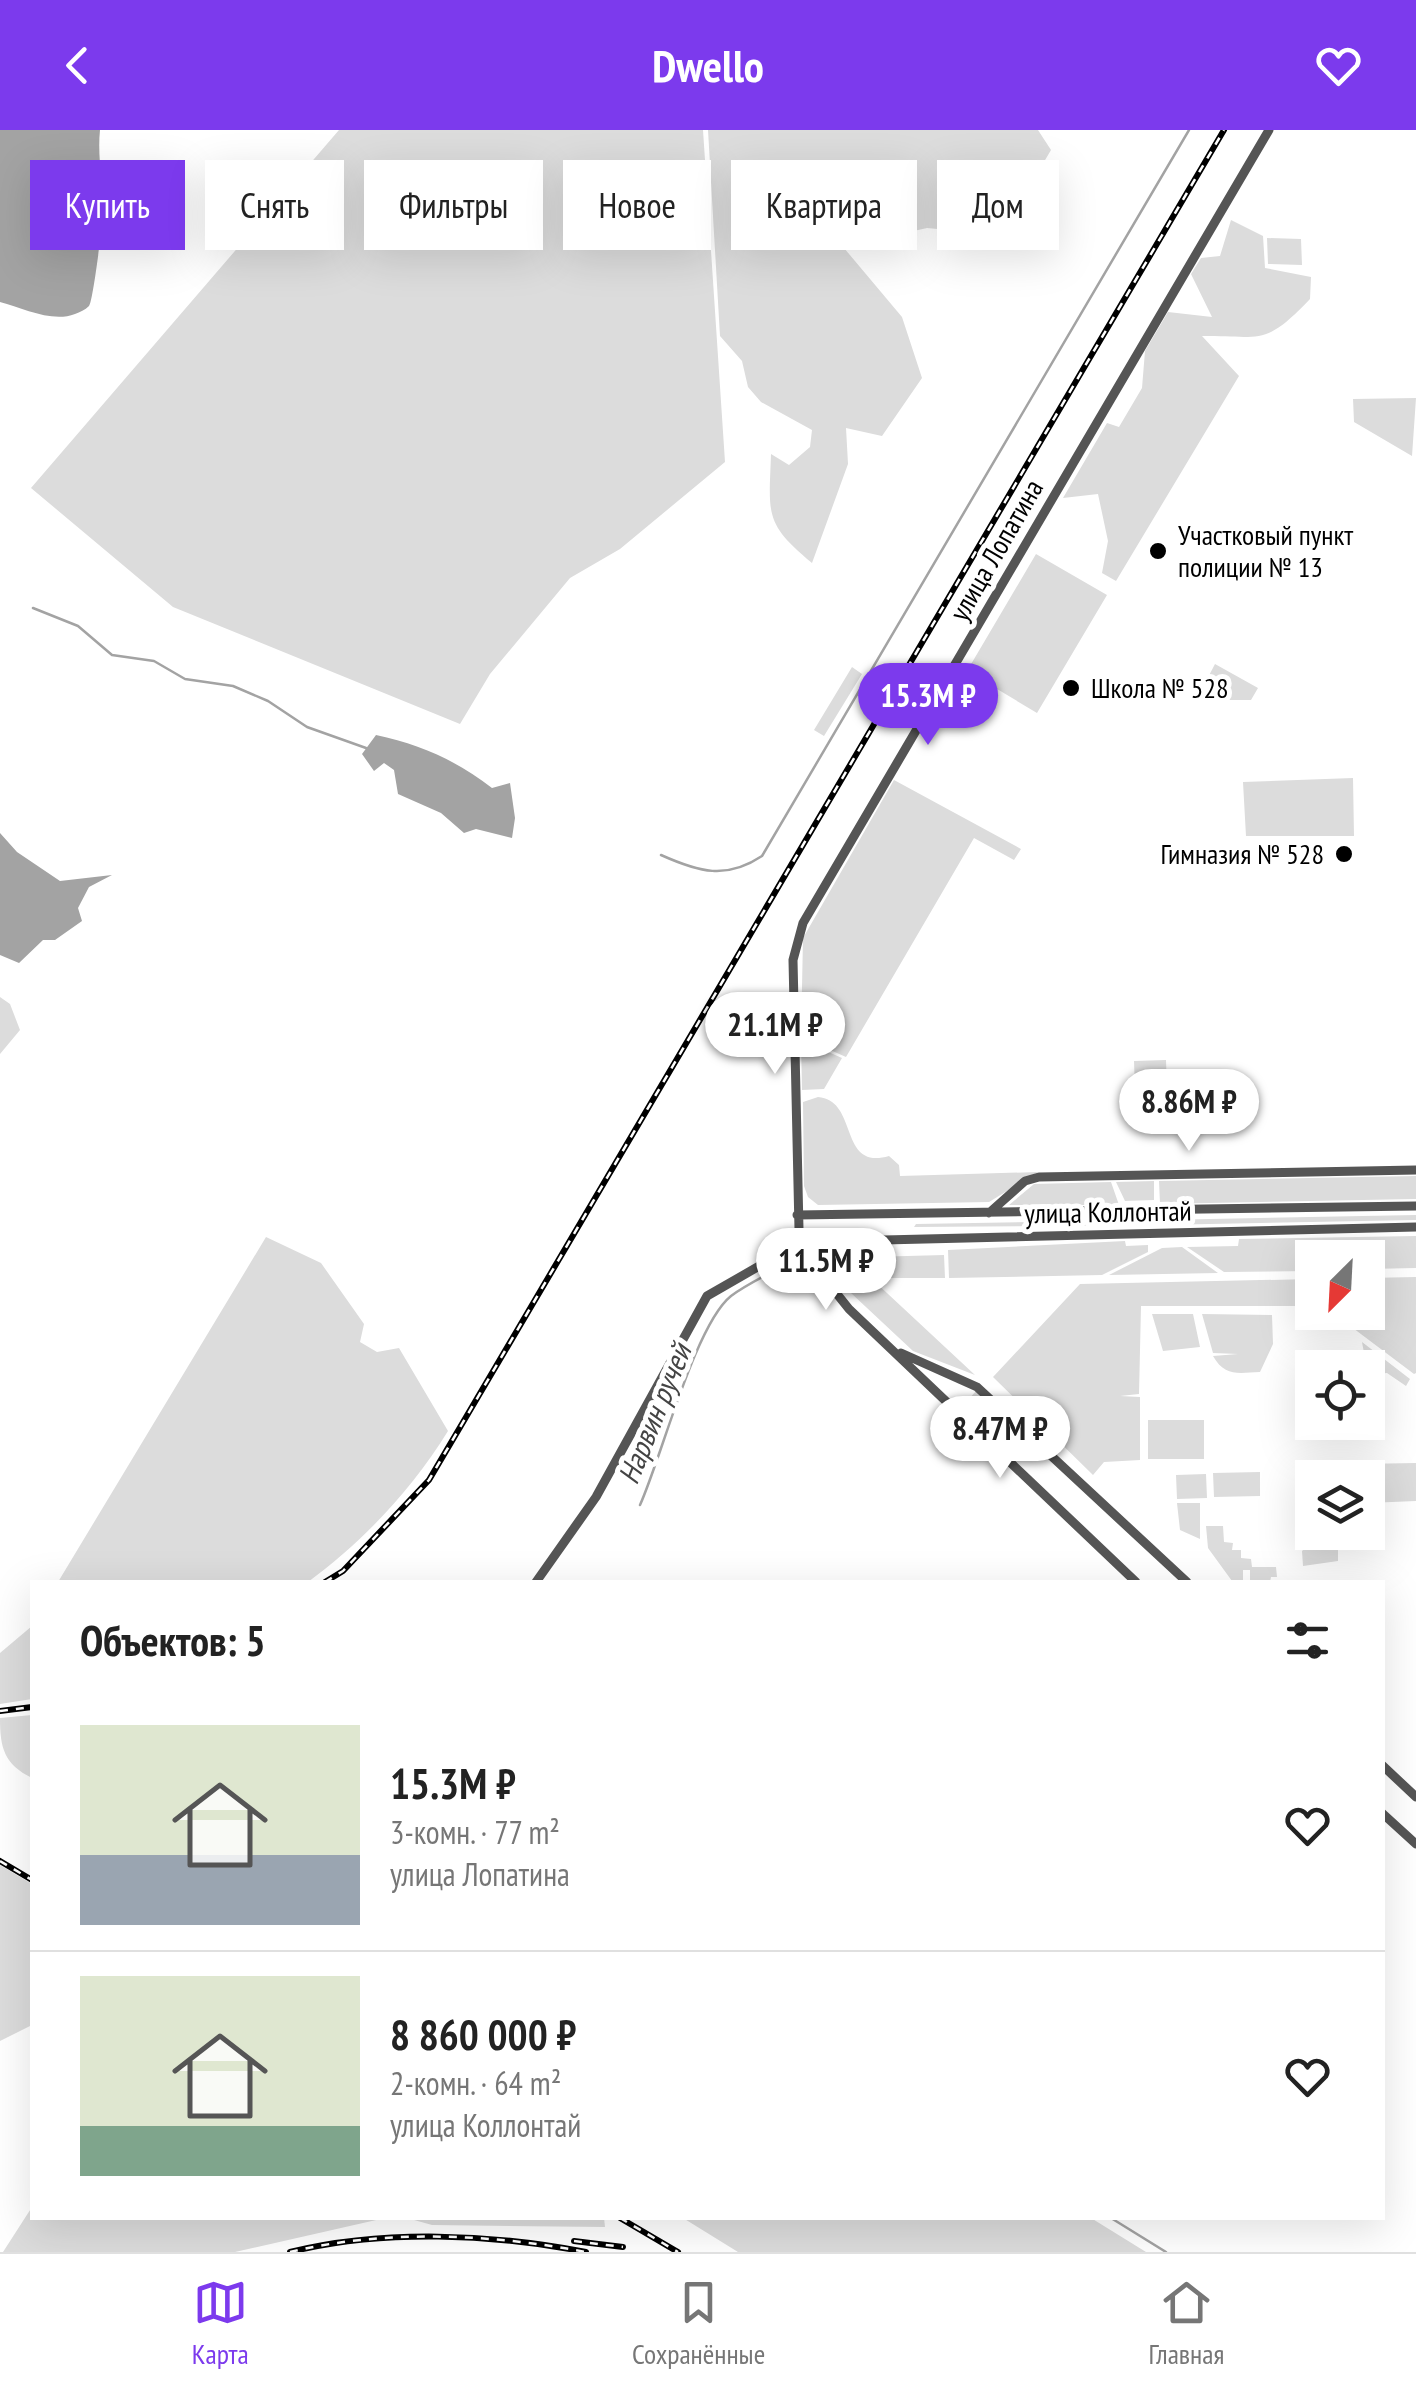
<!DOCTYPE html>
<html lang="ru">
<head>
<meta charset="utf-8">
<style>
  :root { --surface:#fff; --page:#f2f2f2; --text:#222; --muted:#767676; --line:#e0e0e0; --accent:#7c3aed }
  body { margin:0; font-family:"PT Sans Narrow",sans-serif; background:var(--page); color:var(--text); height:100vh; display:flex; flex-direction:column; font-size:38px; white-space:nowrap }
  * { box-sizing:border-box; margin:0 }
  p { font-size:32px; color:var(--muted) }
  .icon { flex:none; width:55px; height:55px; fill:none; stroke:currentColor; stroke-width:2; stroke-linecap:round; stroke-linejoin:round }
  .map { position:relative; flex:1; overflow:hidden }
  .sheet { position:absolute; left:30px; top:1450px; width:1355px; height:640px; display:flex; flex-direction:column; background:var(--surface); border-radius:0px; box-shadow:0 10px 40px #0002 }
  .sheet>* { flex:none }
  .banner { position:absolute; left:30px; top:30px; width:1358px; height:90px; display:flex; gap:20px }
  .needle { width:65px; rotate:204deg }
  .fabs { position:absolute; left:1295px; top:1110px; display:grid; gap:20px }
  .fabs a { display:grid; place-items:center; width:90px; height:90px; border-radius:0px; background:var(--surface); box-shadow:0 10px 40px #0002; font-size:50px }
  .price { position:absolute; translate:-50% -85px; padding:0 22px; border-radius:35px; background:#fff; color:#222; font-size:32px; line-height:65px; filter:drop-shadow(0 2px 5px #0008) }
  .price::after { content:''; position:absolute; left:50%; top:60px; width:30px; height:22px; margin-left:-15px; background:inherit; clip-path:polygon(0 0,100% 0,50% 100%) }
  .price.active { background:var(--accent); color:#fff }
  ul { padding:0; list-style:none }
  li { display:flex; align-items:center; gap:30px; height:250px; padding:0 50px }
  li+li { border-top:2px solid var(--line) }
  li span { display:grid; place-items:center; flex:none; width:280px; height:200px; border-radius:0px; color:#555 }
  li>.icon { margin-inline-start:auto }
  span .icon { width:120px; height:120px; fill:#fffc; stroke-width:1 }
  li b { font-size:42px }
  h2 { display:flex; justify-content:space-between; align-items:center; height:120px; padding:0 50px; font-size:42px }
  .tag { padding:0 35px; border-radius:0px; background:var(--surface); box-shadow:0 10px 40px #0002; font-size:35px; line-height:90px }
  .tag.active { background:var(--accent); color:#fff }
  header { display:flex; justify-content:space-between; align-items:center; height:130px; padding:0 50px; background:var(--accent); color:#fff; font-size:45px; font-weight:800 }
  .menu { display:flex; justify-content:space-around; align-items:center; height:140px; border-top:2px solid var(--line); background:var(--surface); font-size:28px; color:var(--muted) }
  .menu a { display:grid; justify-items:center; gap:5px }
  .menu .active { color:var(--accent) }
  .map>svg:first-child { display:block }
  .green { fill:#dcdcdc }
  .water { fill:#a3a3a3 }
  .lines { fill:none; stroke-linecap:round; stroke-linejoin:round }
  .stream { stroke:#a3a3a3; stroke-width:2.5 }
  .street { stroke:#555; stroke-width:9 }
  .rail-casing { stroke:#000; stroke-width:6 }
  .rail { stroke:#fff; stroke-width:2.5; stroke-dasharray:8; stroke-linecap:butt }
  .poi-dot { fill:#000; stroke:#fff; stroke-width:4 }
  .labels { text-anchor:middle; stroke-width:10; stroke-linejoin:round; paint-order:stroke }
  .poi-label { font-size:28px; fill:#000; stroke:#fff; text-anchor:start }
  .street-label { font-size:28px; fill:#000; stroke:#fff }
  .water-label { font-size:30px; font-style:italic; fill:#444; stroke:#fff }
</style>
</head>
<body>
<header><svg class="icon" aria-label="back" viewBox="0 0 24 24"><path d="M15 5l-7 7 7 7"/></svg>Dwello<svg class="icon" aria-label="heart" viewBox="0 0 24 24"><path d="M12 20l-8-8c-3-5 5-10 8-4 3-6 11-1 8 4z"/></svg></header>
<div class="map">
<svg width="1416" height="2122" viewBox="0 0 1416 2122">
  <rect width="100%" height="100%" fill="#fff"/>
  <path class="green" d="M339 0H703L725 332 620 419 570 448 490 544 460 594 173 477 31 358Z
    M708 0H1038L1051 20 1001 105 927 98 864 112 858 69 841 32 809 41 823 93 902 187 922 248 882 306 846 298 848 334 812 433C764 393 769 385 771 324L789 335 810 317 812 300 761 272 748 257 742 231 720 206Z
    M1231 90 1263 106 1265 138 1311 147 1310 169C1265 216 1263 206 1202 206L1239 246 1116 451 1102 443 1108 411 1098 364 1063 368 1107 293 1119 297 1142 258 1145 221 1168 182 1212 187 1191 144 1201 128 1220 126Z
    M1267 108 1301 109 1302 135 1268 134Z
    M1416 268 1412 326 1354 292 1353 269Z
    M1036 424 1107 465 1037 583 967 541Z
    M1215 534 1258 558 1251 570H1230L1204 555Z
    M852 537 862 544 824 606 814 600Z
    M1353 648 1354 706H1246L1243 652Z
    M894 650 1021 719 1014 730 974 708 846 927 801 907 803 808Z
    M0 867 10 874 20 900 0 924Z
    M801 910 842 928 824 959 802 960Z
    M1166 930 1167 959 1135 960 1134 931Z
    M818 967C859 970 838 1041 889 1026L899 1035 900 1046 1038 1042 989 1072 818 1075 808 1067 804 1056 803 972Z
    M1416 1046V1069L1160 1074 1159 1051Z
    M1154 1051V1070L1125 1071 1116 1052Z
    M1111 1052 1119 1075H1009L1034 1054Z
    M1416 1085V1090L1160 1095V1090Z
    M1155 1090V1095L914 1097 916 1094Z
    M1416 1106V1138L1368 1139V1128H1312V1141L1224 1142 1187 1117 1238 1116 1239 1109Z
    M266 1107 321 1133 364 1194 360 1212 377 1222 399 1218 448 1301C412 1359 364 1411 308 1452H58Z
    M1125 1111 1126 1116 1148 1115V1122L1102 1145 949 1148 948 1120Z
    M1182 1117 1218 1143 1109 1145 1162 1118Z
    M858 1121 873 1150 975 1245 913 1221 836 1149 838 1131Z
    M944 1125 945 1148H886L870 1127Z
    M1416 1147V1243L1414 1244 1333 1183 1368 1182V1148Z
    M1312 1149V1176H1141L1139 1264 1120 1266 1140 1267V1330L1104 1332 1093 1345 993 1247 1080 1154Z
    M1152 1184H1193L1200 1217 1163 1221Z
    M1202 1184 1272 1185 1273 1214 1260 1242C1238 1243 1225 1247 1213 1226L1238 1224 1213 1223Z
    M1362 1212 1410 1249 1406 1256 1387 1243 1368 1245Z
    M976 1261 1006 1290 993 1305 962 1277Z
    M1148 1290H1204V1329H1148Z
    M1416 1333V1371L1368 1373V1348L1359 1347 1360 1334Z
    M1260 1342V1366L1214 1367 1213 1343Z
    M1206 1344 1207 1368 1177 1369 1176 1345Z
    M1177 1373H1200V1409L1180 1400Z
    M1206 1396H1223L1224 1412 1233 1413 1232 1420H1241V1428L1251 1429 1252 1437H1276L1277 1447H1271L1270 1452H1250V1440H1243V1452L1232 1451 1208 1418Z
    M1309 1415H1338V1431L1303 1436 1302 1421Z
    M32 1496V1569L0 1574V1523Z
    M32 1585V1648C4 1634 0 1618 0 1588Z
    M0 1735 32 1754V1895L0 1911Z
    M32 2077V2088H385L235 2122H3Z
    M407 2088H604L605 2097 432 2095Z
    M683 2088H1091L1146 2122H738Z"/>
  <path class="water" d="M0 0H100C97 29 104 56 103 85 102 96 93 172 89 176 85 180 80 182 75 184 52 193 23 178 0 172Z
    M376 605C420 614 457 631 492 658L510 653 515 688 512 708 476 699 464 703 441 683 398 664 394 640 384 633 374 641 362 624Z
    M0 703 17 722 60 751 112 745 89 757 78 778 82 791 55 810H43L19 833 0 825Z"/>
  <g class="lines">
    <path class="stream" d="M33 478 78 496 112 525 154 531 185 549 233 556 268 571 307 597 366 618
      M661 725C699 742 726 750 762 726L1189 0
      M640 1375C662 1326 695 1195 731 1166 750 1152 773 1142 793 1131
      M1111 2088 1166 2122"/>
    <path class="street" d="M989 1083 1025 1051 1039 1047 1416 1040
      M797 1085 1416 1076
      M801 1112 1416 1097
      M901 1223 977 1257 1187 1452
      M536 1452 596 1367 707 1166 801 1112
      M1136 1452 849 1179 809 1129 799 1099 793 830 803 793 1269 0
      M1382 1635 1416 1667
      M1382 1683 1416 1714"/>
    <defs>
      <path id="rail" d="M325 1452 343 1441 429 1350 1224 0
        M0 1581 32 1577
        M0 1731 32 1750
        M620 2088 678 2122
        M574 2111 623 2117
        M290 2122C384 2099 492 2104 586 2122"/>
    </defs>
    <use href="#rail" class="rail-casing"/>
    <use href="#rail" class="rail"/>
  </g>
  <g class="poi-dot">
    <circle cx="1158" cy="421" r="10"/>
    <circle cx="1071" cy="558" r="10"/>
    <circle cx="1344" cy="724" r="10"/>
  </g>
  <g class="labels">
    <g class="poi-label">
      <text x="1178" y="415">Участковый пункт<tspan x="1178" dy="32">полиции № 13</tspan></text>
      <text x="1091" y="568">Школа № 528</text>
      <text x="1324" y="734" text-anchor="end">Гимназия № 528</text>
    </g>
    <g class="street-label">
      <text transform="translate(996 420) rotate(-60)" y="10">улица Лопатина</text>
      <text transform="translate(1108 1082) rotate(-1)" y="10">улица Коллонтай</text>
    </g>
    <g class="water-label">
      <text transform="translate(655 1284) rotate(-68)" y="10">Нарвин ручей</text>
    </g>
  </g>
</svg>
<div class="fabs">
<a><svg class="needle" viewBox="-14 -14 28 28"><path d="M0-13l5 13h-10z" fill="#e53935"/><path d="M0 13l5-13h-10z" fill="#767676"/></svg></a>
<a><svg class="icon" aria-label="locate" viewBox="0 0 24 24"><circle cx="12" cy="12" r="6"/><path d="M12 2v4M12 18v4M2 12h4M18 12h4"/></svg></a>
<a><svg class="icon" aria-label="layers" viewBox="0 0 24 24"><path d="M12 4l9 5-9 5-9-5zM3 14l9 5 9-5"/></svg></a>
</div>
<b class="price active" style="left:928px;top:618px">15.3M ₽</b>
<b class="price" style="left:775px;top:947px">21.1M ₽</b>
<b class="price" style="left:1189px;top:1024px">8.86M ₽</b>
<b class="price" style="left:826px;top:1183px">11.5M ₽</b>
<b class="price" style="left:1000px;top:1351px">8.47M ₽</b>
<div class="banner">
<a class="tag active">Купить</a>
<a class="tag">Снять</a>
<a class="tag">Фильтры</a>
<a class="tag">Новое</a>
<a class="tag">Квартира</a>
<a class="tag">Дом</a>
</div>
<section class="sheet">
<h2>Объектов: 5<svg class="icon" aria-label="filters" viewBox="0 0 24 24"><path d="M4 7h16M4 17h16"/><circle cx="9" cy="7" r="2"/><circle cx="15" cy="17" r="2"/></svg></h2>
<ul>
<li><span style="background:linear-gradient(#dfe7d0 65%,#9aa5b1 0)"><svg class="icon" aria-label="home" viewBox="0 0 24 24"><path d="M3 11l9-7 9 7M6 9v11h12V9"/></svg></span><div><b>15.3M ₽</b><p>3-комн. · 77 m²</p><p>улица Лопатина</p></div><svg class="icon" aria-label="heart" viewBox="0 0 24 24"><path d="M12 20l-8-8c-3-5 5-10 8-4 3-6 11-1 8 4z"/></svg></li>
<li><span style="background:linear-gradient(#dfe7d0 75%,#7fa58c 0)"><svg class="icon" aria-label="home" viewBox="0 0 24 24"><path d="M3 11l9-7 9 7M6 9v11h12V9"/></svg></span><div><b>8 860 000 ₽</b><p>2-комн. · 64 m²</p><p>улица Коллонтай</p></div><svg class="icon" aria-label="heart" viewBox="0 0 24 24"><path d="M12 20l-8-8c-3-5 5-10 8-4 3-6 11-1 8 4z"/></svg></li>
</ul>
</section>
</div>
<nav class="menu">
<a class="active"><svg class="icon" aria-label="map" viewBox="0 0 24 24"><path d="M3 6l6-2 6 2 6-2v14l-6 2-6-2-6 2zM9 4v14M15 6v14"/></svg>Карта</a>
<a><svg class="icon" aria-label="saved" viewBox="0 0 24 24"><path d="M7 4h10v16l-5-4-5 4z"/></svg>Сохранённые</a>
<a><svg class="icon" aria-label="home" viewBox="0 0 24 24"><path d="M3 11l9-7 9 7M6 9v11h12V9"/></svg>Главная</a>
</nav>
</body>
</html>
